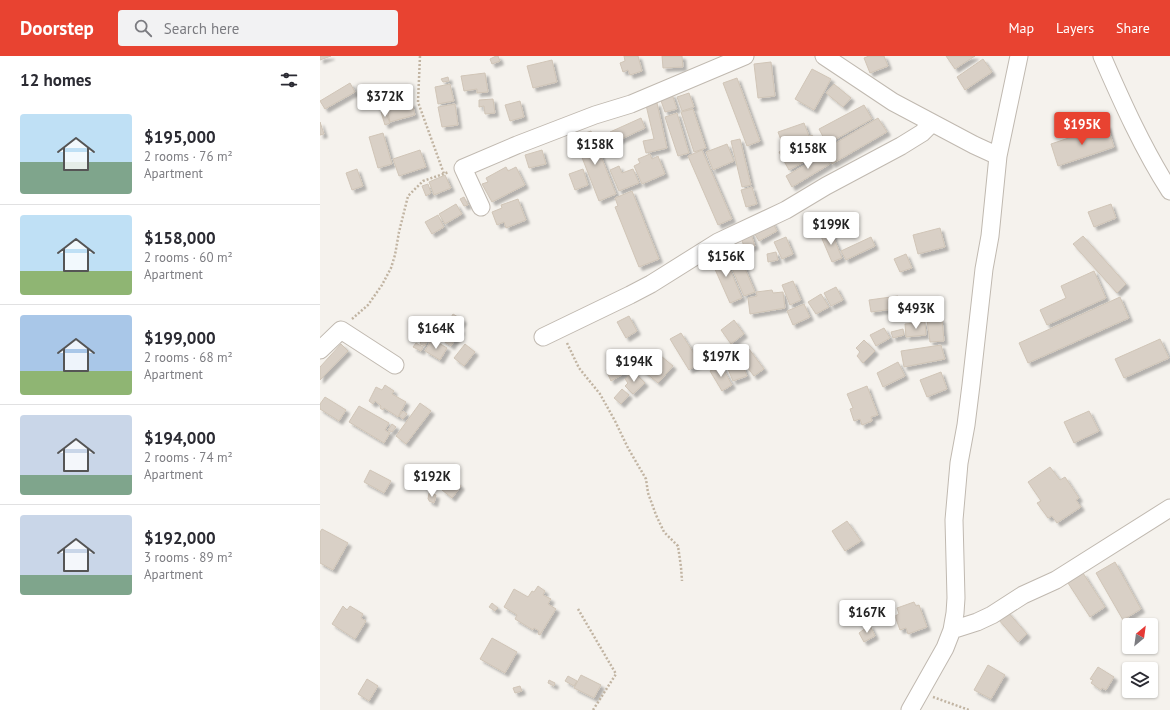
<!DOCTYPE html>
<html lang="en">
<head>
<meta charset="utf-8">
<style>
  :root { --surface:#fff; --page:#f2f2f3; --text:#2b2b33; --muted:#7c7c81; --line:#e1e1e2; --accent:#e84331 }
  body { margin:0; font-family:"PT Sans",sans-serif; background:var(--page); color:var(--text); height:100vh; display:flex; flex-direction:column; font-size:15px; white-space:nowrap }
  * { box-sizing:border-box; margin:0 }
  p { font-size:13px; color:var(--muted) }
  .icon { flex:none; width:22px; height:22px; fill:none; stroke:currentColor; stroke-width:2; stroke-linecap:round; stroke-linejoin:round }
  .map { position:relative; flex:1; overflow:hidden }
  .panel { display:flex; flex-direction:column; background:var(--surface); width:320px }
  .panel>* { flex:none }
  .needle { width:26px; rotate:29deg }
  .controls { position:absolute; left:802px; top:562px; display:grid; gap:8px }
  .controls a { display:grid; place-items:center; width:36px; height:36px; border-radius:4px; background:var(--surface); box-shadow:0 1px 3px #0004; font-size:20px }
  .price { position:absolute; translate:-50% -34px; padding:0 9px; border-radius:4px; background:#fff; color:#222; font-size:13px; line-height:26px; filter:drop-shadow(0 1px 2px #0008) }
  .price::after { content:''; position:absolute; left:50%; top:24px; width:12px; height:9px; margin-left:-6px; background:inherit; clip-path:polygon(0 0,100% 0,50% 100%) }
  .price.selected { background:var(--accent); color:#fff }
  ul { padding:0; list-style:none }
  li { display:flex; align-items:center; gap:12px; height:100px; padding:0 20px }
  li+li { border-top:1px solid var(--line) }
  li span { display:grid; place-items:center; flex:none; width:112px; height:80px; border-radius:4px; color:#555 }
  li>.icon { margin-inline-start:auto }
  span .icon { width:48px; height:48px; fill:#fffc; stroke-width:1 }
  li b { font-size:17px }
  h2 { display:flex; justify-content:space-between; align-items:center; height:48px; padding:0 20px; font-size:17px }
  header { display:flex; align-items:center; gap:24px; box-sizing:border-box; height:56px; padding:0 20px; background:var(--accent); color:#fff }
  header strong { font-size:19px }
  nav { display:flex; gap:22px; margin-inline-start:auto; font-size:14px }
  .search { width:280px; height:36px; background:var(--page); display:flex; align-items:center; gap:10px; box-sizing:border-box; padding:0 14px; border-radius:4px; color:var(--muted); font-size:15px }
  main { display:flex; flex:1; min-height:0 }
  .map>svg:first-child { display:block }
  .building { fill:#d9d0c6; stroke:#d0c5b7; filter:url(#shadow) }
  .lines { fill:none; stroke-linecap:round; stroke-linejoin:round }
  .minor-casing { stroke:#c0b9b0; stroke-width:19 }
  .path { stroke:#c1b4a2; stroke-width:2.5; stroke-dasharray:2 2; stroke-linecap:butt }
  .minor { stroke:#fff; stroke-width:17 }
</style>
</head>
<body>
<header>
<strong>Doorstep</strong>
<div class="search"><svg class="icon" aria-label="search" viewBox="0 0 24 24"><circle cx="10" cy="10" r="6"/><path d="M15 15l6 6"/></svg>Search here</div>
<nav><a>Map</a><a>Layers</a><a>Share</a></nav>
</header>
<main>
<section class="panel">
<h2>12 homes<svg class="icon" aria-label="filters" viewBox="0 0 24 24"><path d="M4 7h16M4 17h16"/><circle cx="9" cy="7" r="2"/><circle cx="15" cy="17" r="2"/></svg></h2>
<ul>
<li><span style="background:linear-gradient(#bfe0f5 60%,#7fa58c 0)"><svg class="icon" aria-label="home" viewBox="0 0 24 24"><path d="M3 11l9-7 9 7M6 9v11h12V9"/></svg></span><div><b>$195,000</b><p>2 rooms · 76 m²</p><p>Apartment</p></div></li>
<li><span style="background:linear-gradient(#bfe0f5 70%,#8fb573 0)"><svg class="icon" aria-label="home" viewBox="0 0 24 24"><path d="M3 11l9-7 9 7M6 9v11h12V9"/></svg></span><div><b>$158,000</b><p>2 rooms · 60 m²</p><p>Apartment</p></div></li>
<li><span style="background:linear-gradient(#a9c7e8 70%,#8fb573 0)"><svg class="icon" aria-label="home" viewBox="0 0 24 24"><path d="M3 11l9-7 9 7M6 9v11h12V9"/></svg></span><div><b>$199,000</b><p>2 rooms · 68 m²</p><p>Apartment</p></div></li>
<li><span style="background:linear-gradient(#c9d6e8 75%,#7fa58c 0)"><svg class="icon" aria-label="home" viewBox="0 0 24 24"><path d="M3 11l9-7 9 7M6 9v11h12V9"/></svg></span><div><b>$194,000</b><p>2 rooms · 74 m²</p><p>Apartment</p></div></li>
<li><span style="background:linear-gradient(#c9d6e8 75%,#7fa58c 0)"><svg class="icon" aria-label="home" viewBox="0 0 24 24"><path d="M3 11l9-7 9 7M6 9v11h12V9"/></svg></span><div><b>$192,000</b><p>3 rooms · 89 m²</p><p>Apartment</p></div></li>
</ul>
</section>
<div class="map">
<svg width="850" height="654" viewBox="0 0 850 654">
  <defs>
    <filter id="shadow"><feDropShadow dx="3.5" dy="3.5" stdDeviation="1" flood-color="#0004"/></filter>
  </defs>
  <rect width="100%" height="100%" fill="#f5f2ed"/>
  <path class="building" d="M0 0H11L0 4Z
    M176 0H178L180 5 172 8 170 3Z
    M304 0H318L322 15 310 19 308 14 303 16 300 7 305 5Z
    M342 0H362L363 11 343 12Z
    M549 0H564L568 10 550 17 544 2Z
    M626 0H655L635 13Z
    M663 3 672 16 645 34 637 21Z
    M232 4 237 26 213 32 207 10Z
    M451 6 455 40 438 42 434 8Z
    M492 13 511 23 494 54 475 43Z
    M165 17 168 36 157 37V33L144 35 141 20Z
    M128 21 129 25 123 26 121 23Z
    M417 22 440 85 427 90 403 27Z
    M30 27 35 36 5 53 0 45Z
    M130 28 134 45 118 48 115 31Z
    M514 28 531 42 523 51 506 37Z
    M369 37 374 51 362 55 357 41Z
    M352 38 357 53 345 56 340 42Z
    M173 43 175 57 165 58 164 50 159 51V44Z
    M200 45 204 61 190 65 185 49Z
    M92 47 95 59 70 66 67 53Z
    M337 47 347 92 326 97 323 85 334 83 326 49Z
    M135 48 138 69 122 71 118 51Z
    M544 49 552 63 507 88 499 73Z
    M373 53 386 92 374 96 361 56Z
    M65 55 70 67 65 69 61 56Z
    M357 57 369 97 358 100 345 61Z
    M321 62 325 72 295 86 290 76Z
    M558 62 567 76 512 108 504 94Z
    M0 66 4 78 0 79Z
    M484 67 489 80 463 89 458 76Z
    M787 69 794 91 738 110 731 88Z
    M271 75 296 138 279 145 254 81Z
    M63 77 72 108 58 112 49 81Z
    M492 79 501 97 469 114 459 96Z
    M420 83 431 129 422 131 411 85Z
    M407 88 414 105 393 114 386 96Z
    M100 94 106 111 79 120 73 103Z
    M222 94 226 108 209 112 205 99Z
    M382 94 412 163 398 169 368 100Z
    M330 98 332 103 338 100 345 118 322 128 314 110 320 107 318 103Z
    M504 98 510 108 472 131 466 120Z
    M299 110 302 117 313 113 319 127 299 135 290 114Z
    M186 111 188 115 196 111 205 129 172 146 162 128 168 126 166 122Z
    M37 113 43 130 32 134 26 117Z
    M263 113 268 129 255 134 249 118Z
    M125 119 131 132 114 139 109 126Z
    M108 128 111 137 106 140 102 130Z
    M432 131 437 148 426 151 421 134Z
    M312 135 339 203 319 211 295 151 298 150 295 142Z
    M144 141 148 149 144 150 140 143Z
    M198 143 206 164 186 172 184 166 177 169 172 156 182 152 181 149Z
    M136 148 142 158 125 168 119 158Z
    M791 148 796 162 774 171 768 156Z
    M118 159 124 171 112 178 105 166Z
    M529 160 535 170 524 176 519 165Z
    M452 165 457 175 439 185 433 175Z
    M620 172 625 191 598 198 593 179Z
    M510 173 522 202 512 206 500 178Z
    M430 175 435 190 425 193 420 179Z
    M763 180 806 228 797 237 753 188Z
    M466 181 473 198 462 203 454 186Z
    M551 181 555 190 526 204 521 195Z
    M415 189 435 236 424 240 404 194Z
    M456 196 458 204 448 206 447 198Z
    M403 197 422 242 410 247 390 202Z
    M586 198 592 212 580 216 574 203Z
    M774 215 786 242 727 269 720 254 746 242 741 230Z
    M473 225 481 244 470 249 462 229Z
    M516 231 523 244 511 250 504 237Z
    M452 234 453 237 463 236 465 252 430 258 428 242 437 240 436 236Z
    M501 238 509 251 496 258 488 246Z
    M578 240 580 252 551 256 549 244Z
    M800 241 809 262 708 307 699 287Z
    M484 248 490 261 473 269 467 255Z
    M133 258 143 264 140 269 130 263Z
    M309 260 317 275 306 282 297 266Z
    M622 263 624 285 610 286 607 264Z
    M414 264 424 278 411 288 401 274Z
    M605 266 606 279 586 281 585 268Z
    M129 267 141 274 131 290 122 284 127 276 124 274Z
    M564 272 570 282 556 290 550 279Z
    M583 273 584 279 573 282 571 276Z
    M106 275 113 279 111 284 104 280Z
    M361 277 380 307 369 314 350 283Z
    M102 282 107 284 105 290 100 288Z
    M112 283 127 292 120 304 105 295Z
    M840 283 849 302 804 322 795 303Z
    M544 284 555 295 543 307 537 300 540 296 536 292Z
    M96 287 103 291 101 295 93 291Z
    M21 288 28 295 0 324V311Z
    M145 288 155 296 144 310 134 302Z
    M621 289 625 303 584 311 581 295Z
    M429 293 444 313 434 320 419 300Z
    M335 295 353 310 338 327 320 312Z
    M578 306 585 320 563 331 557 317Z
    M300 307 305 317 291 325 286 314Z
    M422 308 427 320 413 325 408 313Z
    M401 309 412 329 402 335 390 315Z
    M313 315 325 327 313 338 305 330 308 327 305 323Z
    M621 316 627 333 607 341 600 324Z
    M65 329 74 335 72 338 86 346 78 361 64 352 63 354 60 352 61 350 55 345 53 348 49 345 56 331 62 334Z
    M547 330 558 359 551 361 552 365 542 369 540 363 534 365 530 353 533 352 527 338Z
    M302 333 309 339 301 348 294 342Z
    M5 341 26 354 19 365 0 353V348Z
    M100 347 111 355 86 388 76 380Z
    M39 350 69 367 65 374 70 377 64 387 29 366Z
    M83 355 87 358 83 363 79 360Z
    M769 355 779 375 754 387 744 366Z
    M72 368 76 371 72 376 68 374Z
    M730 411 740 424 745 421 759 442 756 444 761 451 737 467 732 460 728 462 717 447 721 445 708 426Z
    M50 414 71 425 64 437 44 426Z
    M128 419 141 430 132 442 122 434 126 430 121 427Z
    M109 437 116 439 114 447 109 445V444L108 443Z
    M527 465 541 485 525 495 512 475Z
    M2 473 28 487 13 514 0 507V476Z
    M795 506 821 553 803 564 776 517Z
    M763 517 785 551 770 561 748 527Z
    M218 530 225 535 223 539 231 543 228 548 236 553 220 579 218 578 219 575 214 572 213 574 195 563 197 559 184 551 194 533 208 541 212 535 214 536Z
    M594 546 596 550 599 549 607 571 588 578 586 572 580 574 575 560 579 558 577 552Z
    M172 547 178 552 175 555 169 551Z
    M23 550 27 554 30 550 43 558 41 562 46 565 35 583 12 568Z
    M687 555 707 578 698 586 678 563Z
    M550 569 555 580 544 586 539 577Z
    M172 582 197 596 185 617 160 603Z
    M668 609 685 619 671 643 654 634Z
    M778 611 794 621 786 634 782 632 781 634 771 627 773 624 770 623Z
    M261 619 281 629 274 642 254 632Z
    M248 620 257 625 254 630 245 625Z
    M47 623 58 630 49 645 38 638Z
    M229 624 235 627 234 630 228 627Z
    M200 630 202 635 195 637 193 632Z"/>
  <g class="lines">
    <defs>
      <path id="minor" d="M504 0 573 46 654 89 678 100
        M782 0C802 46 823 93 850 135
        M161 151 143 112 197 89 275 59 311 48 425 0
        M223 281 310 239 331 228 398 186 466 154 506 130 581 90 602 77 612 67
        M0 294 21 274 75 309
        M632 574 657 566 672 559 703 539 736 524 850 452
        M590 654 625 592 632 574 635 557 636 542 634 464 639 407 646 369 651 329 664 213 670 180 678 100 699 0"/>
    </defs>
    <use href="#minor" class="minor-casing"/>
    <path class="path" d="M100 0 98 46 124 118
      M32 263 48 249 62 229 71 212 75 199 79 176 88 140 103 125 129 116
      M247 287 259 312 280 338 295 365 308 392 326 423 328 437 336 459 344 476 358 490 361 511 362 525
      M258 553 296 618 273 654
      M613 641 649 654"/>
    <use href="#minor" class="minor"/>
  </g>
</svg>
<div class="controls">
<a><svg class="needle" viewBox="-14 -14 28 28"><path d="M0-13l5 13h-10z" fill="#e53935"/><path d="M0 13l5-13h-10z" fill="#7c7c81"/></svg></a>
<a><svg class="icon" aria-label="layers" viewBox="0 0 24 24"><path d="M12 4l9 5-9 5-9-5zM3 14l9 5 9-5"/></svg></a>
</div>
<b class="price" style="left:65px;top:62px">$372K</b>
<b class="price selected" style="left:762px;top:90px">$195K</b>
<b class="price" style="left:275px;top:110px">$158K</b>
<b class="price" style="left:488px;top:114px">$158K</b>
<b class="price" style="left:511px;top:190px">$199K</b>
<b class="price" style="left:406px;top:222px">$156K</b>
<b class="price" style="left:596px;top:274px">$493K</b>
<b class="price" style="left:116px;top:294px">$164K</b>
<b class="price" style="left:401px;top:322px">$197K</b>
<b class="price" style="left:314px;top:327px">$194K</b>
<b class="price" style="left:112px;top:442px">$192K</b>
<b class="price" style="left:547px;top:578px">$167K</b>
</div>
</main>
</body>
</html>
